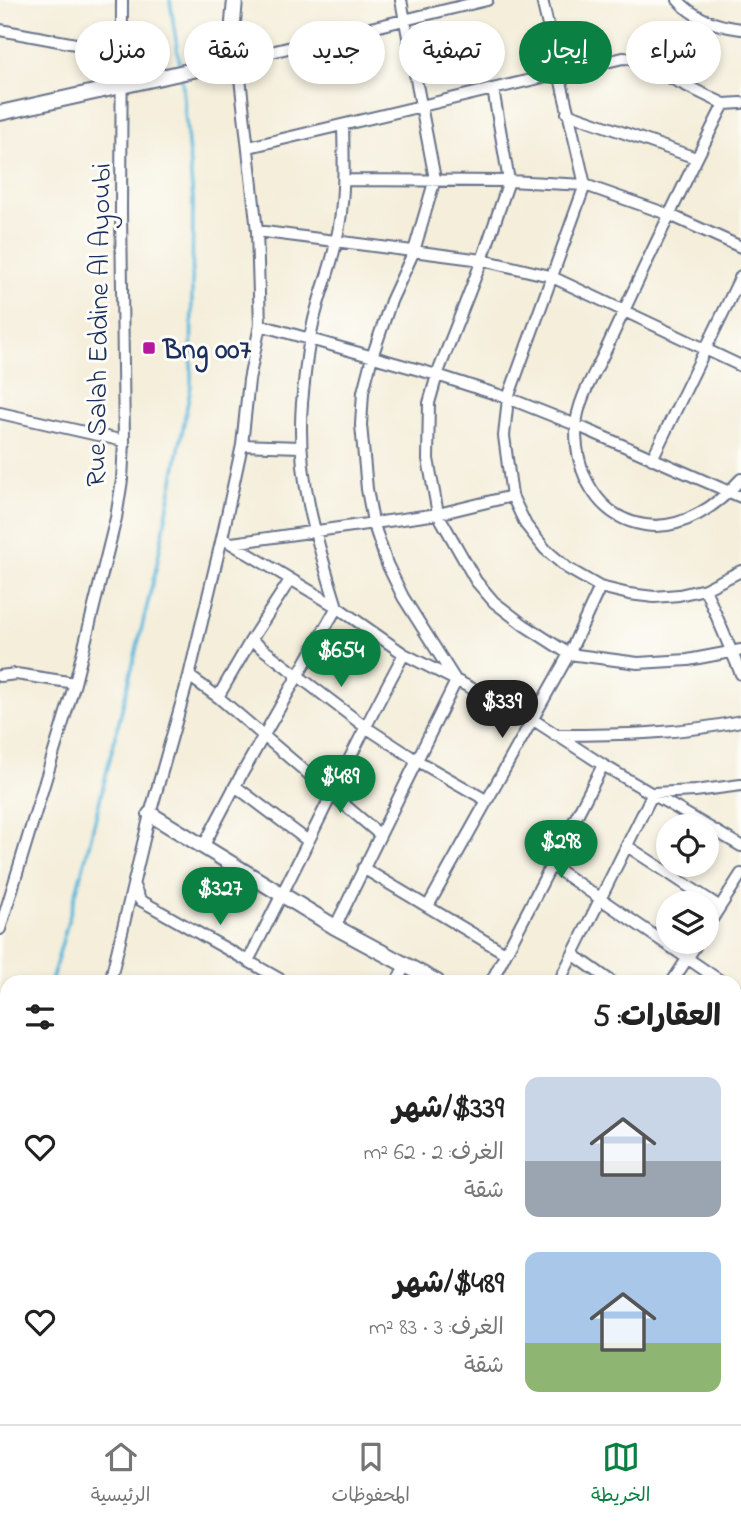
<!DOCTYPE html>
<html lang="ar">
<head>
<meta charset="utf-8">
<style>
  :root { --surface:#fff; --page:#f6f6f6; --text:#222; --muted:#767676; --line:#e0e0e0; --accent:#0b8043 }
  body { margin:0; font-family:"Indie Flower","Playpen Sans Arabic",sans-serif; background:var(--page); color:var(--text); direction:rtl; height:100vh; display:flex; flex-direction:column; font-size:26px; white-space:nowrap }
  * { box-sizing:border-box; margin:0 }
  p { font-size:23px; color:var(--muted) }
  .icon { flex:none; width:38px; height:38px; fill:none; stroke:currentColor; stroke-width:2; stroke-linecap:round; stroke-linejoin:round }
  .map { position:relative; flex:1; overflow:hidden; direction:ltr }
  .panel { position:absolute; left:0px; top:975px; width:742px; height:450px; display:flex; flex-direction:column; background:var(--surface); border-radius:21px 21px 0 0; box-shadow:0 4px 10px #0003; direction:rtl }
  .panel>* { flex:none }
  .guide { position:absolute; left:21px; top:21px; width:700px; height:63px; direction:rtl; display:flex; gap:14px }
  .controls { position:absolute; left:656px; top:814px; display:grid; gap:14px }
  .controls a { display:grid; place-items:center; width:63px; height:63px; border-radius:50%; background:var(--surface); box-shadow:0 4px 10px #0003; font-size:35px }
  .price { position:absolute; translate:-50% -60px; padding:0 16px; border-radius:24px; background:var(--accent); color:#fff; font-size:23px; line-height:46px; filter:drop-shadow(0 2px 4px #0008) }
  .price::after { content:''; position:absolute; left:50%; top:42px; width:21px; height:16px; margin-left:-10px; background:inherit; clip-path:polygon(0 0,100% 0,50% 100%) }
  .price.selected { background:#222; color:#fff }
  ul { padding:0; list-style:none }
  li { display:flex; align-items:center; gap:21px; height:175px; padding:0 21px }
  li span { display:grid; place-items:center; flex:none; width:196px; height:140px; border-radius:14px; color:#555 }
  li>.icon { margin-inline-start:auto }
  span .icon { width:84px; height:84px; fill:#fffc; stroke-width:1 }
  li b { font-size:30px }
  h2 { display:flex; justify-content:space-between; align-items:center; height:84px; padding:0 21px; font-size:30px }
  .chip { padding:0 24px; border-radius:32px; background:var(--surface); box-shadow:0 4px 10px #0003; font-size:24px; line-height:63px }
  .chip.selected { background:var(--accent); color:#fff }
  .tab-bar { display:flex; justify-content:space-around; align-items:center; height:98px; border-top:2px solid var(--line); background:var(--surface); font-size:19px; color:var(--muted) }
  .tab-bar a { display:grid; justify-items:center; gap:4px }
  .tab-bar .selected { color:var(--accent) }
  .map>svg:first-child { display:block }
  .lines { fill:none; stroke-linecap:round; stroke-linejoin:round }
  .stream { stroke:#5db8db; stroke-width:3.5 }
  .minor-casing { stroke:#677289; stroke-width:14 }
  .tertiary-casing { stroke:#677289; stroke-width:18 }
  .path { stroke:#677289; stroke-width:2.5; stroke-dasharray:2 5; stroke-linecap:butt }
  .minor { stroke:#fff; stroke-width:10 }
  .tertiary { stroke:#fff; stroke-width:14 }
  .poi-dot { fill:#b5179e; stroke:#fdfcf7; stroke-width:2.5 }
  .labels { text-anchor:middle; stroke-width:6; stroke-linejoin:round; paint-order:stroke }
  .street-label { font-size:28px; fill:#1b2f5e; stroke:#fdfcf7 }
  .poi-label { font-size:28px; font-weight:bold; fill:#1b2f5e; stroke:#fdfcf7; text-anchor:start }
</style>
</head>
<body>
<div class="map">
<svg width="741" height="1424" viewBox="0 0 741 1424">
  <rect width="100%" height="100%" fill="#fdfcf7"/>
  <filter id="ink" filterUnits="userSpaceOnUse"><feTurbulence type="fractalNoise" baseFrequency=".0143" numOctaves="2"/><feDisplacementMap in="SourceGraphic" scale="14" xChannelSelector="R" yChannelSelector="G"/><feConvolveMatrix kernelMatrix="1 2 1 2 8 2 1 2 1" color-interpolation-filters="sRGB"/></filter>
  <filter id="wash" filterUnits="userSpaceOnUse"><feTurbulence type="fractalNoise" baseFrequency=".00686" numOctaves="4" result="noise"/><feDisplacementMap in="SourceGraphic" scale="28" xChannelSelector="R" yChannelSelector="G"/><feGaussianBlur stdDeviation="1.57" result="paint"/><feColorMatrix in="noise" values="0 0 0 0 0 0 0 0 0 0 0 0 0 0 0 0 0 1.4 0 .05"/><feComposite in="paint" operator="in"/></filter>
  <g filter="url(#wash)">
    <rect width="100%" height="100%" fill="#f4eeda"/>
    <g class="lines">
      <path class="stream" d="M170 0 180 67
        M51 982 86 857 156 569 191 386 193 200 182 78
        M0 1099 7 1087
        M735 1405 741 1408"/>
    </g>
  </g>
  <g filter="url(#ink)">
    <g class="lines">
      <defs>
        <path id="minor" d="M542 0 585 185 508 398 504 436 512 496 526 525 545 549 567 568 600 587 629 594 654 597 679 595 705 589 741 571
          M678 0C694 19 717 26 741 29
          M0 30 124 53
          M493 89 509 181 482 260 437 375 429 403 428 459 438 514 476 581 494 602 524 625 569 654 638 663 688 660 741 650
          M724 104C684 183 646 263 609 343 598 368 577 399 576 427 575 472 597 518 645 525 682 531 718 505 741 479
          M567 113 696 158
          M249 147 623 58 638 59 664 75 724 104 741 103
          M344 180 509 181 585 185 670 215 741 247
          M257 231 482 260 550 276 741 366
          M260 325 437 375 508 398 576 425 741 497
          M0 413 124 441
          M242 445 301 447
          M652 459 741 276
          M222 538 337 607 404 654 532 719 603 765 741 846
          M232 543 438 514 512 496
          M705 589 741 674
          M251 640 364 726 416 760 486 800
          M0 676 16 674 75 683
          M189 676 218 697 379 834
          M218 697 251 640 290 580
          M555 735C618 735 680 734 741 721
          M235 786 308 841
          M627 846 720 907
          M203 847 235 786 337 607C316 539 296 475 302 403 305 372 308 339 317 308 323 286 332 264 336 242 345 203 344 164 343 125
          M551 865 722 982
          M363 868 505 953
          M134 886 140 900 285 982
          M428 906 569 654 600 587
          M335 927 456 681 403 597 387 564 373 522 367 489 361 425 363 392 372 357 391 301 414 251 435 179 401 0
          M707 927 741 874
          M0 929 75 683 116 518 122 480 124 441 121 212 122 0
          M574 955 612 982
          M248 961C301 859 349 755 404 654
          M110 982 150 814 189 676 222 538 242 445 249 380 260 325 257 231 238 60 487 0
          M397 982 405 965
          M491 982 603 765
          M559 982 653 793 695 791 741 785
          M672 982 698 942
          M735 990 741 994
          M735 1026 741 1017
          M735 1168 741 1161
          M0 1224 7 1213"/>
        <path id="tertiary" d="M0 113 238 60 233 22 235 0
          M150 814 335 927 437 982
          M735 1209 741 1217
          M0 1410 7 1411
          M34 1418 68 1424"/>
      </defs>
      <use href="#minor" class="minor-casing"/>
      <use href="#tertiary" class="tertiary-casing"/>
      <path class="path" d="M205 1424 208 1418"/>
      <use href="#minor" class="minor"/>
      <use href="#tertiary" class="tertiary"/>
    </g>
  </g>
  <rect class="poi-dot" x="142" y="341" width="14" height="14" rx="3.5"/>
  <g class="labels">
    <g class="street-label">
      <text transform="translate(97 325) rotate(-89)" y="10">Rue Salah Eddine Al Ayoubi</text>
    </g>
    <g class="poi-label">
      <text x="163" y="358">Bng 007</text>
    </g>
  </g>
</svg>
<div class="controls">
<a><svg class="icon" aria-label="locate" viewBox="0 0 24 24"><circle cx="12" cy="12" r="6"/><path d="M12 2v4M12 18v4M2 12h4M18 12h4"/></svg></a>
<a><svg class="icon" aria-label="layers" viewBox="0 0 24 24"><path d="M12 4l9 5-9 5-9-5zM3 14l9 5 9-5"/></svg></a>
</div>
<b class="price" style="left:341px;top:689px">$654</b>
<b class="price selected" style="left:502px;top:740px">$339</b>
<b class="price" style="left:340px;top:815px">$489</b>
<b class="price" style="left:561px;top:880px">$298</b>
<b class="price" style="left:220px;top:927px">$327</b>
<div class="guide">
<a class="chip">شراء</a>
<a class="chip selected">إيجار</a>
<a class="chip">تصفية</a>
<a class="chip">جديد</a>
<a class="chip">شقة</a>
<a class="chip">منزل</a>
</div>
<section class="panel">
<h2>العقارات: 5<svg class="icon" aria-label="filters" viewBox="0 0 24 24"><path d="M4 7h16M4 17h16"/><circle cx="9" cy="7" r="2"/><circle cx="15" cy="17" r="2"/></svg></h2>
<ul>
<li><span style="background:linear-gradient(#c9d6e8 60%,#9aa5b1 0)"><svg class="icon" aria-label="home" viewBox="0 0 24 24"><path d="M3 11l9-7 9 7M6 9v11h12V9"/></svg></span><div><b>$339/شهر</b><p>الغرف: 2 · 62 m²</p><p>شقة</p></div><svg class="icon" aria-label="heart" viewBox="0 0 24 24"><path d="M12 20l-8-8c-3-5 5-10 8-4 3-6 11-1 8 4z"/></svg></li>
<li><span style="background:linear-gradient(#a9c7e8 65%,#8fb573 0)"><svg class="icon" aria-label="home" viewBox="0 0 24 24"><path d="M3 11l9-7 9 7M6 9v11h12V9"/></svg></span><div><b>$489/شهر</b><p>الغرف: 3 · 83 m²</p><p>شقة</p></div><svg class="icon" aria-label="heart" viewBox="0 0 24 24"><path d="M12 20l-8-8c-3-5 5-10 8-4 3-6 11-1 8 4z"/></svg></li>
</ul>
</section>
</div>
<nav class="tab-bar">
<a class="selected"><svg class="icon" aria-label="map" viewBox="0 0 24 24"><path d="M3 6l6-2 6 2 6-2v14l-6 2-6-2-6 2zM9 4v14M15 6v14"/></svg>الخريطة</a>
<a><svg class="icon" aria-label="saved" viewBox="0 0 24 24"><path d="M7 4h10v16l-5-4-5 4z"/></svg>المحفوظات</a>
<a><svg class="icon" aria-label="home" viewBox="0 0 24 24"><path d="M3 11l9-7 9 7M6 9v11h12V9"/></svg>الرئيسية</a>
</nav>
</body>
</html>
